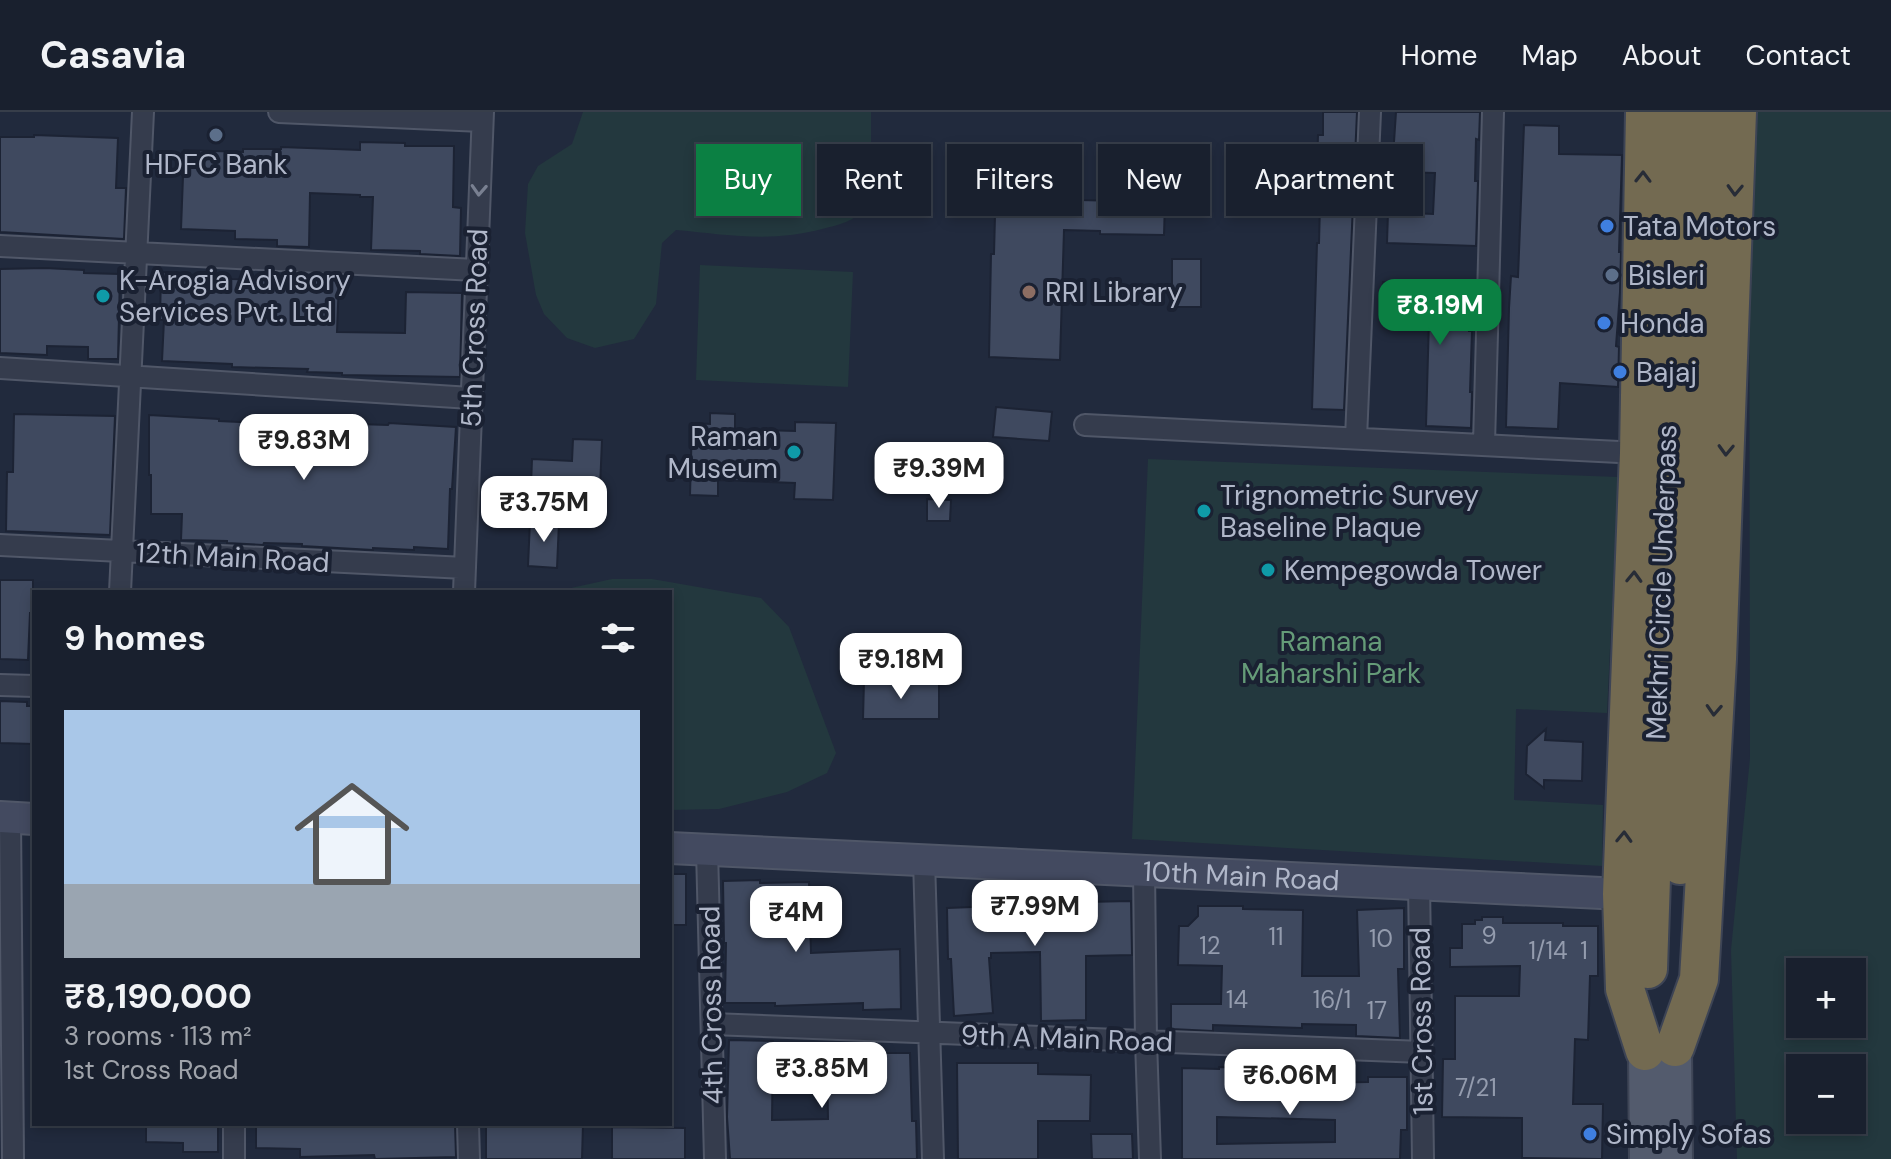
<!DOCTYPE html>
<html lang="en">
<head>
<meta charset="utf-8">
<style>
  :root { --surface:#19202e; --page:#262d3a; --text:#f1f3f6; --muted:#9fa3aa; --line:#373e4a; --accent:#0b8043 }
  body { margin:0; font-family:"DM Sans",sans-serif; background:var(--page); color:var(--text); height:100vh; display:flex; flex-direction:column; font-size:30px; white-space:nowrap }
  * { box-sizing:border-box; margin:0 }
  p { font-size:26px; color:var(--muted) }
  .icon { flex:none; width:44px; height:44px; fill:none; stroke:currentColor; stroke-width:2; stroke-linecap:round; stroke-linejoin:round }
  .map { position:relative; flex:1; overflow:hidden }
  .panel { position:absolute; left:32px; top:478px; width:640px; height:536px; display:flex; flex-direction:column; background:var(--surface); border-radius:0px; box-shadow:0 4px 12px #0003,0 0 0 2px var(--line) }
  .panel>* { flex:none }
  .banner { position:absolute; left:696px; top:32px; width:760px; height:72px; display:flex; gap:16px }
  .fabs { position:absolute; left:1786px; top:846px; display:grid; gap:16px }
  .fabs a { display:grid; place-items:center; width:80px; height:80px; border-radius:0px; background:var(--surface); box-shadow:0 4px 12px #0003,0 0 0 2px var(--line); font-size:40px }
  .price { position:absolute; translate:-50% -68px; padding:0 18px; border-radius:16px; background:#fff; color:#222; font-size:26px; line-height:52px; filter:drop-shadow(0 2px 4px #0008) }
  .price::after { content:''; position:absolute; left:50%; top:48px; width:24px; height:18px; margin-left:-12px; background:inherit; clip-path:polygon(0 0,100% 0,50% 100%) }
  .price.current { background:var(--accent); color:#fff }
  ul { padding:0; list-style:none }
  li { display:grid; align-content:center; gap:16px; height:424px; padding:0 32px }
  li+li { border-top:2px solid var(--line) }
  li span { display:grid; place-items:center; height:248px; border-radius:0px; color:#555 }
  li>.icon { margin-inline-start:auto }
  span .icon { width:144px; height:144px; fill:#fffc; stroke-width:1 }
  li b { font-size:34px }
  h2 { display:flex; justify-content:space-between; align-items:center; height:96px; padding:0 32px; font-size:34px }
  .pill { padding:0 28px; border-radius:0px; background:var(--surface); box-shadow:0 4px 12px #0003,0 0 0 2px var(--line); font-size:28px; line-height:72px }
  .pill.current { background:var(--accent); color:#fff }
  header { display:flex; align-items:center; gap:48px; box-sizing:border-box; height:112px; padding:0 40px; background:var(--surface); border-bottom:2px solid var(--line) }
  header strong { font-size:38px }
  nav { display:flex; gap:44px; margin-inline-start:auto; font-size:28px }
  .map>svg:first-child { display:block }
  .green { fill:#23383e; fill-rule:evenodd }
  .building { fill:#3f495f; stroke:#1c2334; stroke-width:2; fill-rule:evenodd }
  .lines { fill:none; stroke-linecap:round; stroke-linejoin:round }
  .street-casing { stroke:#505768; stroke-width:24 }
  .secondary-casing { stroke:#505768; stroke-width:34 }
  .primary-casing { stroke:#3e4556; stroke-width:36 }
  .highway-casing { stroke:#3d4455; stroke-width:42 }
  .street { stroke:#353c4d; stroke-width:20 }
  .secondary { stroke:#434a60; stroke-width:30 }
  .primary { stroke:#535b6d; stroke-width:32 }
  .highway { stroke:#736a51; stroke-width:38 }
  .oneway { stroke:#272c37 }
  .oneway2 { stroke:#798091 }
  .service-dot { fill:#5c6f8a; stroke:#1a2132; stroke-width:3 }
  .shop-dot { fill:#3f7fe0; stroke:#1a2132; stroke-width:3 }
  .education-dot { fill:#8d6e63; stroke:#1a2132; stroke-width:3 }
  .culture-dot { fill:#0f9aa8; stroke:#1a2132; stroke-width:3 }
  .labels { text-anchor:middle; stroke-width:8; stroke-linejoin:round; paint-order:stroke }
  .number-label { font-size:24px; fill:#949cae }
  .poi-label { font-size:28px; fill:#b0b7c9; stroke:#1a2132; text-anchor:start }
  .street-label { font-size:28px; fill:#b0b7c9; stroke:#1a2132 }
  .park-label { font-size:28px; fill:#659b78; stroke:#1a2132 }
</style>
</head>
<body>
<header>
<strong>Casavia</strong>
<nav><a>Home</a><a>Map</a><a>About</a><a>Contact</a></nav>
</header>
<div class="map">
<svg width="1891" height="1047" viewBox="0 0 1891 1047">
  <rect width="100%" height="100%" fill="#212a3d"/>
  <path class="green" d="M583 0H871V87C860 107 846 111 826 116 771 131 731 123 676 118L662 131 656 192 634 227 595 236 567 226 544 202 536 183 525 121 528 72 538 54 572 32Z
    M1749 0H1891V1047H1737L1731 838 1750 646ZM1800 860H1852V912H1800ZM1800 956H1852V1008H1800Z
    M700 153 853 160 848 275 696 268Z
    M1148 347 1618 365 1607 601 1516 597 1514 688 1603 693 1602 754 1132 727Z
    M612 467H652L761 486 789 515 836 641 827 661 787 680 719 697 670 698V480H553Z"/>
  <path class="building" d="M1323 0H1357L1344 298 1312 297 1317 131H1319L1320 92H1314L1315 58H1317L1318 23H1323Z
    M1396 0H1480L1479 28 1476 27 1475 69H1478L1476 134 1387 131 1388 100 1433 102 1435 61 1392 60Z
    M1524 13 1559 14V42L1622 43 1619 140H1621L1620 180 1616 234 1619 235 1618 275 1560 271 1558 317 1506 315 1509 196 1511 164 1518 165Z
    M34 23 118 26 116 76H126L124 127 0 120V25H34Z
    M360 30 405 31V34H454L453 95 461 96 460 144 420 142V139L371 138 373 85H360V83L310 81 309 135 277 134V128L235 127V119L181 117 184 38 243 40V37H281V35L360 38Z
    M996 65 1081 67 1080 88 1165 90 1164 123 1100 122V119L1064 118 1060 248 989 245 991 142H994Z
    M1172 147H1201V195H1172Z
    M45 156 84 158V161L120 162 118 247H88V235L47 234V243L0 241V157Z
    M161 160 190 161V165H225V167L339 168 337 220 405 221 406 180 462 181 460 265 342 263V261L307 260 308 257 232 255V252L162 249 164 208H160Z
    M1383 170 1423 172V176H1470L1469 219H1472L1470 280H1472L1471 316 1426 314 1429 207 1428 205 1381 203Z
    M996 295 1052 300 1049 329 993 325Z
    M710 301 735 302V317L795 319V310L836 311 833 388 794 387 795 371 745 369 718 368V384L690 383 692 311 710 312Z
    M14 302 115 304 110 423 6 419 7 360H13Z
    M149 303 219 307V309L262 311 263 307H296V310L388 313 389 311 456 315 452 377H450L448 437 414 435V438L373 436V438L302 434V432L264 431 263 433 227 431V429L181 428 182 402H151V363H149Z
    M573 327 602 328 600 376 531 373 532 347 572 349Z
    M888 337 933 338 932 370 888 369Z
    M927 387 951 388 950 409H927Z
    M530 409 559 410 557 456 528 454Z
    M0 468H33V501H30L28 548 0 547Z
    M864 568 889 569V571H939V607H863Z
    M0 589 27 590V594H34V632L0 631Z
    M1546 617 1545 628 1583 630 1582 669 1544 668V676L1526 662 1527 634Z
    M670 762H686V813H670Z
    M760 768V771L809 770 811 841 900 837 901 897 863 898V891L775 894V891H725L726 831H724L723 769Z
    M1033 782V787H1085V790L1131 789 1132 843 1086 844V908L1041 909 1040 840 991 841V846H989L993 901 954 904 951 847H948L947 796 998 794V783Z
    M1198 794H1243V797L1303 798 1302 864H1359L1357 798 1404 796V857H1398L1400 926 1356 924V913L1302 912V916L1213 913V919L1171 917V892H1221L1222 854 1178 853 1179 814H1188L1198 804Z
    M1482 805H1503V811H1563V814H1598V864H1590L1588 928 1575 927 1573 992H1603L1602 1047 1522 1046V1006L1442 1005 1443 947H1455V884H1519L1520 854 1450 855V836H1462V812H1475V808H1482Z
    M729 928 773 929 772 1008 828 1007 827 950H866V941H910L912 1009H916L917 1047H730L727 1005Z
    M957 951H1038V962L1091 963 1090 1009H1038V1047H958Z
    M1219 955 1261 956 1260 965 1309 967V971L1368 970V965H1407V1018H1401L1400 1047H1182V956L1219 957ZM1217 1005 1335 1008V1030L1217 1032Z
    M146 1012H218V1040H183V1031L146 1030Z
    M256 1012H455L456 1045 375 1047 374 1043 300 1045V1037L256 1036Z
    M486 1012H583L582 1047H486Z
    M612 1015 685 1016V1047H612Z
    M1091 1022H1132L1133 1047H1092Z"/>
  <g class="lines">
    <defs>
      <path id="street" d="M279 0 482 9
        M0 134 476 158
        M0 256 471 286
        M1085 313 1639 341
        M1356 326 1370 0
        M1484 332 1493 0
        M0 433 465 456
        M120 480 143 0
        M464 480 483 0
        M0 573 34 574
        M10 706 13 1047
        M707 738 715 1047
        M924 748 933 1047
        M1144 758 1146 929 1150 1047
        M1419 771 1423 1047
        M712 912 1422 940
        M234 1012V1047
        M468 1012 469 1047"/>
      <g id="secondary">
        <path d="M0 705 34 707"/>
        <path id="s1" d="M670 736 1622 782"/>
      </g>
      <path id="primary" d="M1675 935 1676 1047
        M1645 939 1646 1047"/>
      <path id="highway" d="M1645 0 1639 341 1622 782 1625 877 1645 939
        M1680 753 1703 0
        M1648 857 1667 282 1673 0
        M1675 935 1699 867 1702 817 1717 547 1737 0"/>
    </defs>
    <use href="#street" class="street-casing"/>
    <use href="#secondary" class="secondary-casing"/>
    <use href="#primary" class="primary-casing"/>
    <use href="#highway" class="highway-casing"/>
    <use href="#street" class="street"/>
    <use href="#secondary" class="secondary"/>
    <use href="#primary" class="primary"/>
    <use href="#highway" class="highway"/>
  </g>
  <defs><path id="oneway-chevron" d="M-2-3.5L2.5 0L-2 3.5" fill="none" stroke-width="1.6" stroke-linecap="round" stroke-linejoin="round" transform="scale(2)"/></defs>
  <g class="oneway">
    <use href="#oneway-chevron" transform="translate(1643 65) rotate(-89)"/>
    <use href="#oneway-chevron" transform="translate(1735 78) rotate(92)"/>
    <use href="#oneway-chevron" transform="translate(1726 338) rotate(92)"/>
    <use href="#oneway-chevron" transform="translate(1634 465) rotate(-88)"/>
    <use href="#oneway-chevron" transform="translate(1714 598) rotate(93)"/>
    <use href="#oneway-chevron" transform="translate(1624 725) rotate(-88)"/>
  </g>
  <use class="oneway2" href="#oneway-chevron" transform="translate(479 78) rotate(93)"/>
  <g class="service-dot">
    <circle cx="216" cy="23" r="8"/>
    <circle cx="1612" cy="163" r="8"/>
  </g>
  <g class="shop-dot">
    <circle cx="1607" cy="114" r="8"/>
    <circle cx="1604" cy="211" r="8"/>
    <circle cx="1620" cy="260" r="8"/>
    <circle cx="1590" cy="1022" r="8"/>
  </g>
  <circle class="education-dot" cx="1029" cy="180" r="8"/>
  <g class="culture-dot">
    <circle cx="103" cy="184" r="8"/>
    <circle cx="794" cy="340" r="8"/>
    <circle cx="1204" cy="399" r="8"/>
    <circle cx="1268" cy="458" r="8"/>
  </g>
  <g class="labels">
    <g class="number-label">
      <text x="1489" y="832">9</text>
      <text x="1276" y="833">11</text>
      <text x="1381" y="835">10</text>
      <text x="1210" y="842">12</text>
      <text x="1548" y="847">1/14</text>
      <text x="1584" y="847">1</text>
      <text x="1237" y="896">14</text>
      <text x="1332" y="896">16/1</text>
      <text x="1377" y="907">17</text>
      <text x="1476" y="984">7/21</text>
    </g>
    <g class="poi-label">
      <text x="216" y="62" text-anchor="middle">HDFC Bank</text>
      <text x="1623" y="124">Tata Motors</text>
      <text x="1628" y="173">Bisleri</text>
      <text x="119" y="178">K-Arogia Advisory<tspan x="119" dy="32">Services Pvt. Ltd</tspan></text>
      <text x="1045" y="190">RRI Library</text>
      <text x="1620" y="221">Honda</text>
      <text x="1636" y="270">Bajaj</text>
      <text x="778" y="334" text-anchor="end">Raman<tspan x="778" dy="32">Museum</tspan></text>
      <text x="1220" y="393">Trignometric Survey<tspan x="1220" dy="32">Baseline Plaque</tspan></text>
      <text x="1284" y="468">Kempegowda Tower</text>
      <text x="1606" y="1032">Simply Sofas</text>
    </g>
    <g class="street-label">
      <text transform="translate(474 216) rotate(-88)" y="10">5th Cross Road</text>
      <text transform="translate(233 445) rotate(3)" y="10">12th Main Road</text>
      <text transform="translate(1661 470) rotate(-88)" y="10">Mekhri Circle Underpass</text>
      <text dy="10" stroke="none"><textPath href="#s1" startOffset="572">10th Main Road</textPath></text>
      <text transform="translate(711 893) rotate(-91)" y="10">4th Cross Road</text>
      <text transform="translate(1421 909) rotate(-91)" y="10">1st Cross Road</text>
      <text transform="translate(1067 926) rotate(2)" y="10">9th A Main Road</text>
    </g>
    <g class="park-label">
      <text x="1331" y="539">Ramana<tspan x="1331" dy="32">Maharshi Park</tspan></text>
    </g>
  </g>
</svg>
<div class="fabs">
<a>+</a>
<a>−</a>
</div>
<b class="price current" style="left:1440px;top:235px">₹8.19M</b>
<b class="price" style="left:304px;top:370px">₹9.83M</b>
<b class="price" style="left:939px;top:398px">₹9.39M</b>
<b class="price" style="left:544px;top:432px">₹3.75M</b>
<b class="price" style="left:901px;top:589px">₹9.18M</b>
<b class="price" style="left:1035px;top:836px">₹7.99M</b>
<b class="price" style="left:796px;top:842px">₹4M</b>
<b class="price" style="left:822px;top:998px">₹3.85M</b>
<b class="price" style="left:1290px;top:1005px">₹6.06M</b>
<div class="banner">
<a class="pill current">Buy</a>
<a class="pill">Rent</a>
<a class="pill">Filters</a>
<a class="pill">New</a>
<a class="pill">Apartment</a>
</div>
<section class="panel">
<h2>9 homes<svg class="icon" aria-label="filters" viewBox="0 0 24 24"><path d="M4 7h16M4 17h16"/><circle cx="9" cy="7" r="2"/><circle cx="15" cy="17" r="2"/></svg></h2>
<ul>
<li><span style="background:linear-gradient(#a9c7e8 70%,#9aa5b1 0)"><svg class="icon" aria-label="home" viewBox="0 0 24 24"><path d="M3 11l9-7 9 7M6 9v11h12V9"/></svg></span><div><b>₹8,190,000</b><p>3 rooms · 113 m²</p><p>1st Cross Road</p></div></li>
</ul>
</section>
</div>
</body>
</html>
